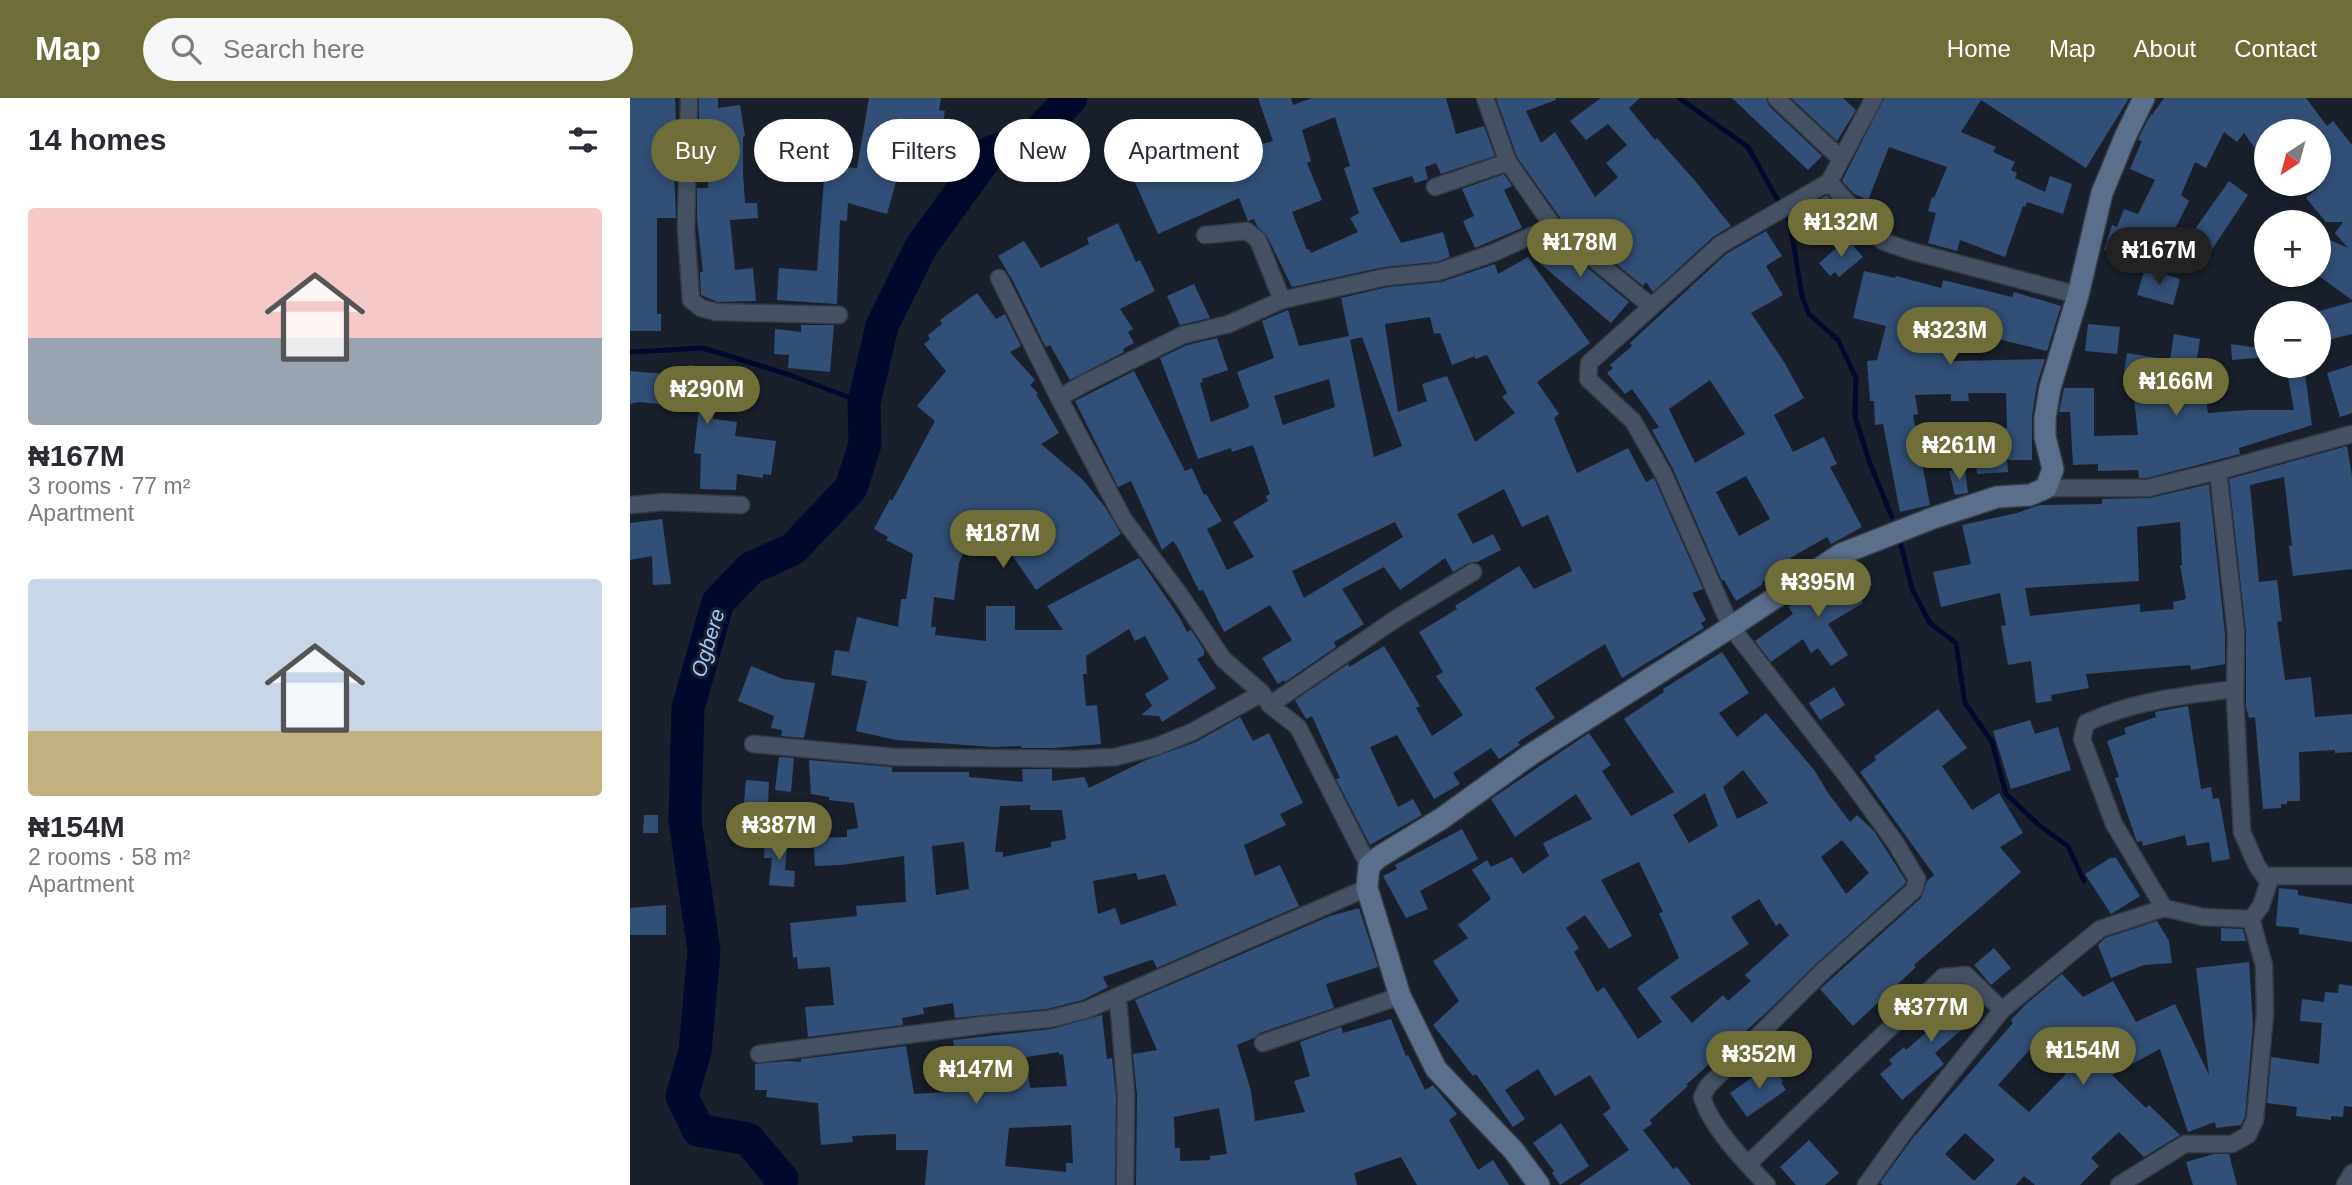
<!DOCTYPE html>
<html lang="en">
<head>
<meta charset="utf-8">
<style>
  :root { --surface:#fff; --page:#f7f7f7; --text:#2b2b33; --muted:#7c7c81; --accent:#6f6d38 }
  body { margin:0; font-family:Arial,sans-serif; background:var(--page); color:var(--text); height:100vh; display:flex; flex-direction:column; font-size:26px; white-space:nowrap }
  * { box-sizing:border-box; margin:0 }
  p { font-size:23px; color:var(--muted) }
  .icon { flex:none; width:38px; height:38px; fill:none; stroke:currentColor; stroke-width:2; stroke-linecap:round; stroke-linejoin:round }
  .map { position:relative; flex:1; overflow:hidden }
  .drawer { display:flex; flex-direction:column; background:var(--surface); width:630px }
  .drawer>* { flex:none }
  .banner { position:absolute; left:21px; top:21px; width:665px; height:63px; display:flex; gap:14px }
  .needle { width:46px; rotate:216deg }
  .tools { position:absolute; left:1624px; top:21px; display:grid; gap:14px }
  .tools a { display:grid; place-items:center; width:77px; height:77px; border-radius:50%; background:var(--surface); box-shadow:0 4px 10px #0003; font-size:35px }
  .price { position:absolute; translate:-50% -60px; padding:0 16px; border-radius:24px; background:var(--accent); color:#fff; font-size:23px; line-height:46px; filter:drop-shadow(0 2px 4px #0008) }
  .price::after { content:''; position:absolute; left:50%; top:42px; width:21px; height:16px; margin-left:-10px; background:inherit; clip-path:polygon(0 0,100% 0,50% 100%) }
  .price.current { background:#222; color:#fff }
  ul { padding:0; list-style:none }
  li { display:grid; align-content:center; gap:14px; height:371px; padding:0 28px }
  li span { display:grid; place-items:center; height:217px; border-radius:7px; color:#555 }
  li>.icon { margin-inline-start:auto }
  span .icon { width:126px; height:126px; fill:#fffc; stroke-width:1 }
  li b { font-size:30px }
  h2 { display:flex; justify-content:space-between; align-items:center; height:84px; padding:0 28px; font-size:30px }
  .pill { padding:0 24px; border-radius:32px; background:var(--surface); box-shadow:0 4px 10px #0003; font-size:24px; line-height:63px }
  .pill.current { background:var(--accent); color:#fff }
  header { display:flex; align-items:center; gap:42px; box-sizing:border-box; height:98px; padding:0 35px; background:var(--accent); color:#fff }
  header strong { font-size:33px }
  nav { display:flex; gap:38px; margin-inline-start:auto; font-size:24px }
  .search { width:490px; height:63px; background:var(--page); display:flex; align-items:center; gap:18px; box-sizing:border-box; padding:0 24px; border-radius:38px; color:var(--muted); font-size:26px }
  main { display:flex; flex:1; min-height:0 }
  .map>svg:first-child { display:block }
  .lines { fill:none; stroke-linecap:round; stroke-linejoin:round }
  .stream { stroke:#00092b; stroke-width:5 }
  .river { stroke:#00092b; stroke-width:33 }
  .building { fill:#324f77; fill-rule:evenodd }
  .street-casing { stroke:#353c46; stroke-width:19 }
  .secondary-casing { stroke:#353c46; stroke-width:24 }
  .street { stroke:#465264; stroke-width:16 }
  .secondary { stroke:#5b6f8b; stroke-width:21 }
  .labels { text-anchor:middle; stroke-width:6; stroke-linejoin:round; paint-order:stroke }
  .water-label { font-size:21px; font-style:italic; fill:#a3c8fc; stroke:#19202b }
</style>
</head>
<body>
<header>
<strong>Map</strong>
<div class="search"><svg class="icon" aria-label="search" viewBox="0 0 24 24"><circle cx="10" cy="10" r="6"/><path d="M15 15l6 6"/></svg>Search here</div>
<nav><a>Home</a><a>Map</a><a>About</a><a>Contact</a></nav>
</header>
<main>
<section class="drawer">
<h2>14 homes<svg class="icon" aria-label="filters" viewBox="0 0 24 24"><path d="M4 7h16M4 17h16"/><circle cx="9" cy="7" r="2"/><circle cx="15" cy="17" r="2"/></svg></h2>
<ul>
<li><span style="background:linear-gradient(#f6c9c9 60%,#9aa5b1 0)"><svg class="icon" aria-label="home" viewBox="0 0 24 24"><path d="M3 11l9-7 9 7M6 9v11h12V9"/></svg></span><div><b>₦167M</b><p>3 rooms · 77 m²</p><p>Apartment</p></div></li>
<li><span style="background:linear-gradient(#c9d6e8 70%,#c2b280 0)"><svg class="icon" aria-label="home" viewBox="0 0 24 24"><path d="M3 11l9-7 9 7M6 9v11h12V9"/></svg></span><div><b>₦154M</b><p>2 rooms · 58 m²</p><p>Apartment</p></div></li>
</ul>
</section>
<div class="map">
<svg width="1722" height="1087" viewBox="0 0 1722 1087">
  <rect width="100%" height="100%" fill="#19202b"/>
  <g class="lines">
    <path class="stream" d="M1049 0 1118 49 1160 124 1172 198 1179 216 1208 242 1226 280 1225 318 1239 363 1262 419
      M0 254 73 250 160 277 234 305
      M1269 439 1282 491 1300 525 1326 545 1335 605 1362 644 1376 696 1410 728 1438 748 1454 783"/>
    <path class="river" d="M150 1087 152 1081 118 1041 68 1032 52 998 65 953 74 853 55 722 58 610 88 504 121 470 163 451 221 390 235 346 234 305 252 228 291 149 359 55 405 38 441 0"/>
  </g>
  <path class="building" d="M0 0H45L47 47H43L46 120H27V216H31V233H0Z
    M69 0H88V10L110 7 115 38 113 39V75L115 105H127L128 120 100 122 105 172 123 170 126 203 88 204 71 197 70 174H73L67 120V90H78L79 44 73 45 69 18Z
    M239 0H311L309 12 315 13 309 51 277 45 257 116 218 105 217 123 210 122 207 206 147 202 149 170 187 173 195 68 227 70Z
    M628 0H661L663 7 682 0H816L826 36 854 28 865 58 811 76 806 65 795 69 798 81 785 85 782 78 742 90 771 145 813 134 820 159 806 164 754 169 662 189 637 138 627 128 624 121 618 123 609 100 528 136 504 82 573 51 578 61 611 48 612 52 643 43ZM705 19 720 68 714 70 729 115 720 120 728 134 681 155 679 151 677 152 662 114 692 102 677 65 681 63 672 32Z
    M866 0H926V2L896 13 911 45 925 34 965 99 988 79 976 65 997 47 978 26 956 42 940 23 971 0H1010L999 10 1025 42 1027 40 1066 84 1101 128 1083 139 1023 194 1016 184 1013 188 931 121 887 59Z
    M1102 0H1136L1139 8 1192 58 1178 72Z
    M1161 0H1213L1226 12 1207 43Z
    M1254 0H1499L1456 70 1351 2 1331 34 1366 49 1363 54 1385 64 1381 72 1387 75 1385 80 1415 94 1420 78 1442 86 1433 116 1397 104 1395 109 1393 108 1375 159 1330 142 1327 153 1298 145 1306 115 1298 113 1302 99 1304 100 1317 69 1259 49 1238 102 1224 96 1212 83Z
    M1534 0H1676L1697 28 1703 23 1722 47V202L1689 178V158L1700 142 1718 150 1705 135 1713 124H1696L1676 100 1689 89V33H1636V66L1614 35 1607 44 1594 34 1576 70 1565 64 1551 97 1559 103 1540 141 1527 132 1515 166 1474 152 1482 127 1487 129 1494 111 1508 116 1525 82 1500 71 1512 43 1508 42 1510 37 1521 16 1522 17Z
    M149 47 180 49 178 73 147 71Z
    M874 76 882 88 874 92 892 130 845 150 833 123 844 118 832 91Z
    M1599 83 1618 97 1575 162 1553 148Z
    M1197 97 1226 130 1208 146 1176 109Z
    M488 125 506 164 510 162 525 193 490 211 503 231 498 234 504 245 493 251 494 254 440 282 420 247 416 249 412 242 383 183 368 158 394 143 411 170 459 146 457 140Z
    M1136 133 1152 158 1136 168 1153 197 1121 215 1154 264 1174 300 1144 317 1163 354 1194 339 1207 366 1200 369 1232 429 1201 446 1197 439 1160 460 1164 467 1132 484 1133 486 1106 503 1094 482 1092 483 1043 371 1022 332 1029 329 1002 291 995 296 977 275 983 270 980 267 1002 248 1000 245 1096 156ZM1080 282 1115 336 1065 365 1039 311ZM1116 378 1140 421 1109 438 1086 394Z
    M921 140 999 204 981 225 901 158 905 156 902 151 906 147Z
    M1217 141 1233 159 1209 179 1205 174 1200 178 1189 165Z
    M898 159 960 245 907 284 929 316 924 320 947 375 998 350 1016 384 1024 380 1073 491 1062 495 1076 522 1071 525 1074 530 992 580 975 546 905 590 925 620 888 644 890 647 869 661 861 650 823 675 830 686 804 701 767 637 740 649 768 709 783 701 792 717 740 747 706 681 710 680 682 618 676 621 665 602 718 566 719 569 754 548 790 608 786 610 802 638 833 617 806 578 813 574 789 534 827 511 825 508 889 468 904 491 942 473 918 417 892 429 874 391 827 416 843 446 863 436 871 452 847 464 838 465 823 474 815 460 770 492 754 469 712 491 734 526 704 544 706 549 655 584 654 582 648 586 632 560 662 542 640 507 594 534 573 492 569 493 547 448 543 443 532 452 501 383 488 389 445 303 504 273 555 373 562 370 574 397 576 396 592 423 577 431 597 472 624 459 603 424 638 403 636 398 640 396 623 347 602 354 601 350 568 361 530 260 557 247 587 240 598 272 572 281 573 284 570 285 581 324 618 310 619 307 607 274 644 260 632 223 658 212 669 248 719 238 711 200 758 189 811 184 865 166 868 176ZM800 219 804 236 810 235 822 267 845 258V261L857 257 877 295 872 299 885 315 845 344 817 278 792 286 797 303 768 314 755 226ZM732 239 772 348 744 359 720 242ZM699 281 705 309 653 327 644 298ZM765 424 773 439 674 500 662 473Z
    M1515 170 1550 181 1543 207 1507 197Z
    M1234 173 1265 180 1266 178 1311 190 1313 182 1382 199 1384 194 1431 208 1417 253 1330 232 1322 263 1415 261 1407 286 1402 318V362H1377L1378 374 1347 376 1343 332 1377 330 1376 295H1338L1339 303H1321V296L1285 297 1288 316 1283 317 1300 407 1270 414 1253 326 1245 327 1244 303H1240L1237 263 1247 262 1256 228 1223 220Z
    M564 186 580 220 550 227 537 198Z
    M347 195 366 221 375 216 391 248 380 254 405 282 400 287 408 295 406 296 429 335 411 346 453 382 475 409 491 436 406 492 382 457 375 466 340 439 329 465 324 502 304 499 301 529H306L305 537 356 543V508H385V532H433L417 508 509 460 550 520 557 534 561 532 574 552V557L567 561 586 590 532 624 529 618 511 617 522 608 515 596 539 581 515 538 505 543 499 531 456 558 457 576H453L456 608 467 607 471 646 424 650H392L391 648 363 649 266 642 226 633 237 583 201 577 205 552 219 554 227 519 268 529 271 501H276L283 456 256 442 258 439 244 431 260 401 262 403 305 323 287 308 316 273 294 246 300 241 298 237 312 226 310 222Z
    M1722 204V236L1694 243 1689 215 1686 214Z
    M1458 226 1490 229 1487 256 1455 253Z
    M171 227H204L200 274 158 270 159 257 144 256 145 231 171 234Z
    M1544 236 1570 241 1562 293 1575 292 1578 315 1618 312H1664L1656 268H1674L1682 327 1609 350 1610 356 1517 380H1509L1508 372 1468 373V366L1443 367 1440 314H1429L1434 290H1464V338L1508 337 1502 282 1493 281 1497 255 1540 262Z
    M1601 246 1636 251V259L1602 262Z
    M59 267 89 272 83 321 107 324 105 338 146 343 141 377 133 376V380L107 376 106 392 70 391 71 356 64 355 69 310 9 304 0 306V273L58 278Z
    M1722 267V315L1710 319 1697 275Z
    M1717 348 1722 378V471L1663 478 1659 448H1662L1654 379 1620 387 1629 484 1647 482 1652 523 1647 524 1655 582 1681 579 1685 619 1722 616V654L1705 655V652L1669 654 1670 703H1657V706H1651V710L1633 711 1625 619 1619 620 1616 609V534L1599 381Z
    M1335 372 1338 395 1325 397 1319 373Z
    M1579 386 1595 536V566L1561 572 1560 567 1456 576 1459 590 1421 597 1422 603 1406 605 1401 563 1378 567 1371 528 1376 527 1370 495 1311 509 1303 474 1341 466 1332 427 1387 415 1410 407 1472 406V401L1520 400ZM1550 424 1552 467H1550L1556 501 1543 504 1544 511 1510 514V506L1400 518 1395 490 1509 483 1507 429Z
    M32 421 41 486 23 487 22 458 0 462V425Z
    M1233 467 1242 487 1227 494 1233 505 1198 526 1218 557 1201 568 1188 550 1181 555 1173 541 1141 564 1125 543 1163 516 1158 509 1181 494Z
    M1092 554 1119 595 1089 615 1107 639 1136 615 1185 673 1198 695 1220 724 1227 717 1244 733 1276 783 1275 786 1187 865 1139 912 1056 987 1058 988 1020 1022 1022 1026 1013 1032 1043 1071 1047 1069 1061 1087H949L999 1052 973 1016 981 1010 960 977 925 998 908 971 875 992 895 1021 883 1029 846 976 843 978 803 927 829 903 803 863 838 840 828 827 861 801 842 772 857 762 861 769 882 759 893 776 919 758 913 745 962 721 946 696 885 739 861 701 959 635 981 667 972 673 1001 718 1044 694 994 621 1034 594 1033 591ZM1113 672 1138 705 1107 721 1093 689ZM1075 695 1088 728 1059 745 1043 717ZM1212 742 1239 775 1216 796 1191 759ZM1009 764 1033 814 1029 815 1049 860 1007 890 1032 924 1008 941 974 889 967 894 944 854 949 850 936 830 955 817 979 851 1002 838 971 782ZM1129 801 1146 828 1150 825 1159 837 1115 877 1121 883 1098 903 1093 897 1062 925 1040 899 1119 846 1101 819Z
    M121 568 153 581 185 585 174 640 151 638 152 632 141 630 144 618 108 603Z
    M1204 589 1215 607 1190 622 1179 605Z
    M1558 608 1571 691 1581 689 1583 701 1589 700 1600 761 1582 764 1579 744 1557 748 1555 737 1513 748 1512 743 1507 744 1485 680 1489 679 1477 643 1496 636 1494 630 1526 619 1525 614Z
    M1308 611 1337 650 1312 668 1342 712 1369 695 1393 735 1370 749 1391 774 1284 867 1286 869 1223 928 1190 891 1291 800 1297 783 1304 777 1230 674 1246 662 1244 659Z
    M610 619 623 643 639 635 673 705 650 716 656 727 614 747 625 778 650 767 669 808 527 870 523 862 518 863 473 879 478 889 453 902 417 911 325 920 323 905 293 910 294 916 272 920 273 927 178 939 175 909 204 907 200 869 168 871 167 859 163 860 160 825 227 818 226 808 276 804 274 758 211 767 185 768 183 740 217 739V732L228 730 224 705 199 702V699L181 696 179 662 262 669V674H339V679L393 684 392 671H422V683L454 679 459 690 516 662 566 644ZM400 707V712H432L436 741 421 744V749L373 759V754H365L370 708ZM334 744 339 791 306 797 302 748ZM506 775 508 782 535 776 547 807 491 827 485 810 468 816 463 783Z
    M1400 622 1405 636 1428 629 1441 672 1381 691 1363 633Z
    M149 659 164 660 161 694 145 692Z
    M116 682 139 684 138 707 114 705Z
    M14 717H28V735H13Z
    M832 731 848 761 790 793 798 811 776 820 753 778 767 771 765 767Z
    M135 739 158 740 155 772 165 773 164 789 139 787 142 760H134Z
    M1480 760H1486L1510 798 1481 816 1455 776Z
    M1649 790 1668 792V797L1722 806V844L1669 836V830L1646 828Z
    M36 807V837H0V810Z
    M729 810 748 869 696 886 704 910 630 935 624 940 607 947 621 993 625 1023 675 1014 664 983 680 978 670 944 711 929 713 935 761 921 776 958 778 957 795 992 803 987 827 1016 819 1022 848 1072 863 1062 879 1087H787L771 1059 724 1075 727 1087H506L507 997 503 956 527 952 505 902 700 818ZM589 1010 597 1056 580 1058V1062L550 1063V1050H545L544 1019Z
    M1527 823 1539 843 1542 865 1514 867 1481 880 1468 847 1475 840Z
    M1591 830 1613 831 1616 843H1591Z
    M1364 850 1381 870 1361 887 1344 867Z
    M1619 864 1623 927 1615 1019 1611 1027 1586 1030 1585 1024 1558 1034 1530 951 1482 977 1516 1010 1519 1007 1550 1037 1514 1059 1489 1034 1461 1060 1469 1068 1450 1087H1405L1394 1078 1386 1087H1253L1250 1085 1282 1041 1383 925 1381 922 1395 907 1432 876 1453 899 1483 883 1506 924 1545 906 1579 977 1566 870ZM1402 949 1436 976 1399 1014 1368 987ZM1335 1035 1365 1062 1344 1083 1315 1056Z
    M1709 886 1722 888V1009L1714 1008 1713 1019 1701 1018V1022L1666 1018 1667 1009 1637 1005 1641 959 1689 966 1692 925 1670 923 1672 901 1694 904 1695 894 1708 895Z
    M1332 888 1354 912 1305 955 1314 966 1272 1002 1250 976 1262 966 1259 962 1274 949 1276 952 1299 932 1296 928 1309 918 1305 913Z
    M472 917 477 961 482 960 486 997 485 1087H295L298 1052H266V1036L222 1038 223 1044 191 1047 188 1005 136 999 137 992H125V966L158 963 171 964V961L276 948 284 996 330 993 323 942 421 931ZM429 954V957L433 956 437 988 400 990 396 959ZM441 1027 443 1065H436V1074L375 1068 379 1030Z
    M1141 966 1153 983 1151 984 1156 992 1117 1019 1100 995Z
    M931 1025 959 1068 930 1087 922 1075 924 1073 903 1045Z
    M1179 1042 1209 1075 1195 1087H1166L1150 1069Z
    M1584 1056H1599L1607 1087H1563L1556 1064Z"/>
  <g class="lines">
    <defs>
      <path id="street" d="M59 0 56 131 61 202 71 210 86 214 209 217
        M855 0 878 64 923 128 1021 208
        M1146 0 1211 61
        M1199 84 1252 143 1281 153 1448 197
        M805 89 878 64
        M575 137 617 133 628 142 652 202
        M369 180 429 300 494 422 550 497 593 561 632 595 640 607 668 629 739 768
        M429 300 453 286 553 237 599 226 652 202 756 179 808 174 863 155 923 128
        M1588 373 1606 535 1605 600 1612 734 1627 768 1639 784
        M1416 390H1518L1592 372 1722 336
        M0 407 34 404 111 407
        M640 607 767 520 843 474
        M123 646 264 659 444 661 485 659 525 649 562 634 632 595
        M1534 810 1484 726 1452 641 1456 625C1502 603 1555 597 1605 591
        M1621 821 1631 808 1641 778H1722
        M488 900 496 997 495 1087
        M633 945 770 898
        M129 956 361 926 419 921 456 912 737 790
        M1118 1066 1313 879 1336 877 1372 912
        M1137 1087C1115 1064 1081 1029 1072 999L1078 988 1194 872 1284 792 1287 781 1265 744 1216 677 1101 529 1033 375 1003 323 958 281 959 265 1090 147 1199 84 1244 0
        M1236 1087 1274 1034 1372 912 1470 831 1534 810 1573 819 1621 821
        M1489 1087 1555 1046H1602L1618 1037 1625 1022 1635 916 1634 867 1621 821
        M1715 1087 1722 1075"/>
      <path id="secondary" d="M909 1087 884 1053 806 971 770 898 737 790 739 768 749 759 811 721 900 657 1101 529 1211 456 1303 420 1367 399 1400 397 1416 390 1423 371 1415 339V320L1420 290 1448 197 1472 95 1495 39 1514 0"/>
    </defs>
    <use href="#street" class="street-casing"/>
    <use href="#secondary" class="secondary-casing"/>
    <use href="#street" class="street"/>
    <use href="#secondary" class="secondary"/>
  </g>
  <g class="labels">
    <g class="water-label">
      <text transform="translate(78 545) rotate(-73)" y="7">Ogbere</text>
    </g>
  </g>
</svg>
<div class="tools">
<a><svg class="needle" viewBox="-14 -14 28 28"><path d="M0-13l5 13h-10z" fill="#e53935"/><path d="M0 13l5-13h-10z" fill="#7c7c81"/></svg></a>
<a>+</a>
<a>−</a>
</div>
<b class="price" style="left:1211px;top:161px">₦132M</b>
<b class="price" style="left:950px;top:181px">₦178M</b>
<b class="price current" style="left:1529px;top:189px">₦167M</b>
<b class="price" style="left:1320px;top:269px">₦323M</b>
<b class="price" style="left:1546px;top:320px">₦166M</b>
<b class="price" style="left:77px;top:328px">₦290M</b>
<b class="price" style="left:1329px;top:384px">₦261M</b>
<b class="price" style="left:373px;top:472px">₦187M</b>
<b class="price" style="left:1188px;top:521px">₦395M</b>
<b class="price" style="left:149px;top:764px">₦387M</b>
<b class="price" style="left:1301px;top:946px">₦377M</b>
<b class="price" style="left:1453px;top:989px">₦154M</b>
<b class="price" style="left:1129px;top:993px">₦352M</b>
<b class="price" style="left:346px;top:1008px">₦147M</b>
<div class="banner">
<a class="pill current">Buy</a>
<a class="pill">Rent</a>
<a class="pill">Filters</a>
<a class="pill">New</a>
<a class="pill">Apartment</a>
</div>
</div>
</main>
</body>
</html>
